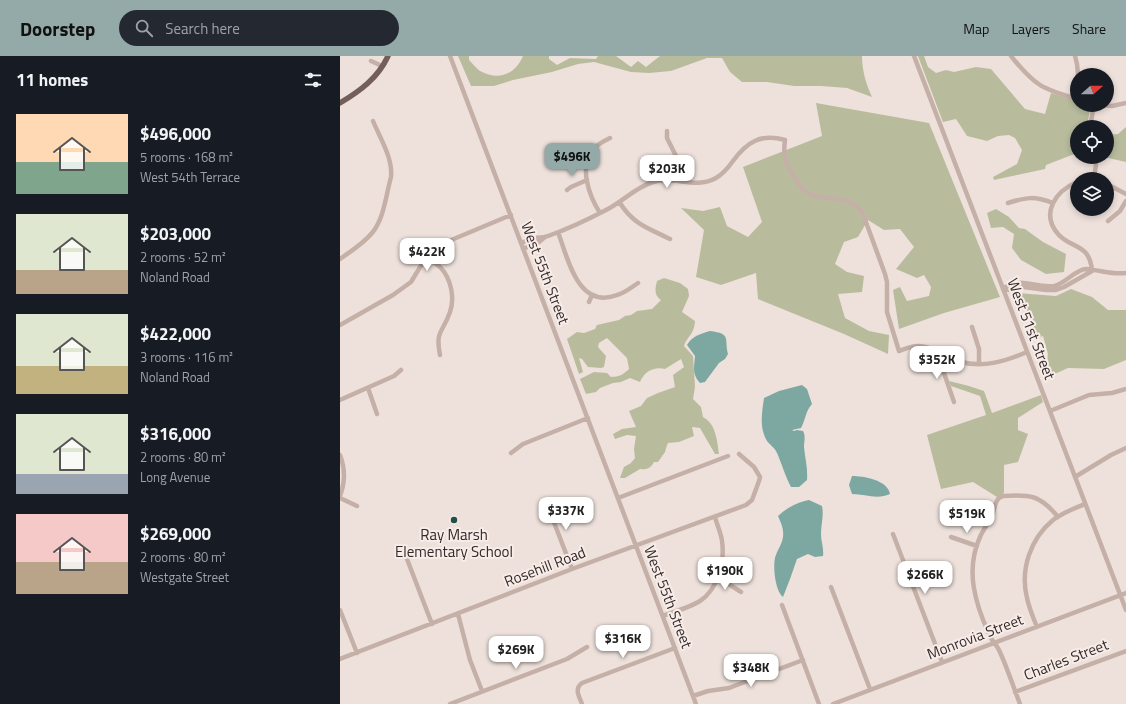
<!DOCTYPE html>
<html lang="en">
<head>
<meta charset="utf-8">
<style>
  :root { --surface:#171b24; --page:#242831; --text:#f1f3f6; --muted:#9ea1a6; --accent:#94aaa8 }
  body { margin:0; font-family:"Titillium Web",sans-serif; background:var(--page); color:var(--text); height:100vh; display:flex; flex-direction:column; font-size:15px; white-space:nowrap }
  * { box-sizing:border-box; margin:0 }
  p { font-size:13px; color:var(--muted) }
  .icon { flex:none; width:22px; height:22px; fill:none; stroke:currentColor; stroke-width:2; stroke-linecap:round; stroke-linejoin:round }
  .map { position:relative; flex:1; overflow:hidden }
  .sheet { display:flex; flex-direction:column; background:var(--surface); width:340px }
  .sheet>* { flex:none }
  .needle { width:26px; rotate:69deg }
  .controls { position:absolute; left:730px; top:12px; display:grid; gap:8px }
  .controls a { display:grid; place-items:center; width:44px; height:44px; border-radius:50%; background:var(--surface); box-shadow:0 2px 6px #0003; font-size:20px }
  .price { position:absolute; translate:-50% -34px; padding:0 9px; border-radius:8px; background:#fff; color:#222; font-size:13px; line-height:26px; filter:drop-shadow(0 1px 2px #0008) }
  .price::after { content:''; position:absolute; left:50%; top:24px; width:12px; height:9px; margin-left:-6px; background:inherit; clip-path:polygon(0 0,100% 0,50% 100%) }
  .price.on { background:var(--accent); color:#111 }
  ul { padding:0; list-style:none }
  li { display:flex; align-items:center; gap:12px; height:100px; padding:0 16px }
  li span { display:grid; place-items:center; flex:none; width:112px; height:80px; border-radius:0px; color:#555 }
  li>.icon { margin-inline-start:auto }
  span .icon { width:48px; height:48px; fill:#fffc; stroke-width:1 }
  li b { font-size:17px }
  h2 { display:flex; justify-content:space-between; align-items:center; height:48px; padding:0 16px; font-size:17px }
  header { display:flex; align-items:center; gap:24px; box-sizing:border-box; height:56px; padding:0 20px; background:var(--accent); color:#111 }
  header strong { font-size:19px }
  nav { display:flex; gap:22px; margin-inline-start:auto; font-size:14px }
  .search { width:280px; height:36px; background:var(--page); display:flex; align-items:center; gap:10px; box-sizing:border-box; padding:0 14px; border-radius:22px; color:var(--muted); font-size:15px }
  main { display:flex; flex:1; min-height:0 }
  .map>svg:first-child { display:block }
  .green { fill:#b8bc9d }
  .water { fill:#7da8a1 }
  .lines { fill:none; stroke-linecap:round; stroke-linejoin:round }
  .minor { stroke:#c5b0a8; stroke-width:4.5 }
  .major { stroke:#735e5a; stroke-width:5.5 }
  .poi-dot { fill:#225049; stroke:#f7ece7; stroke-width:1.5 }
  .labels { text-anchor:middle; stroke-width:4; stroke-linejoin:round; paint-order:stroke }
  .street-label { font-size:15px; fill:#332928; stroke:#f7ece7 }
  .poi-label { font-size:15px; fill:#332928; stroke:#f7ece7 }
</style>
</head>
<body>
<header>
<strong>Doorstep</strong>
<div class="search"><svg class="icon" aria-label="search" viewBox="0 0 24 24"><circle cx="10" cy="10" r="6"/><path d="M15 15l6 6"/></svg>Search here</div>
<nav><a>Map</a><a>Layers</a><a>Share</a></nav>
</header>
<main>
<section class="sheet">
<h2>11 homes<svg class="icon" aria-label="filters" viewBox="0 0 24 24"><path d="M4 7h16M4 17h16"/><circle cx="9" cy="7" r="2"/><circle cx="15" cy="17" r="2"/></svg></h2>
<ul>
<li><span style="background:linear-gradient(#ffd9b3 60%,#7fa58c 0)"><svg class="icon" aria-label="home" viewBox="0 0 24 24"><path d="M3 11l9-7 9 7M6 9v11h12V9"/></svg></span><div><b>$496,000</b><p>5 rooms · 168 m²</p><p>West 54th Terrace</p></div></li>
<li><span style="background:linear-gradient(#dfe7d0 70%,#b9a48a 0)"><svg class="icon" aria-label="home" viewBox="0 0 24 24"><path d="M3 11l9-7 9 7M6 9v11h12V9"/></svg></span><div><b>$203,000</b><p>2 rooms · 52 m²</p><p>Noland Road</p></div></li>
<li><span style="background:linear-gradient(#dfe7d0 65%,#c2b280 0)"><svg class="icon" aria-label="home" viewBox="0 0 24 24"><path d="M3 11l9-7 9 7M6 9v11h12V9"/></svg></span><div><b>$422,000</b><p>3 rooms · 116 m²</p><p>Noland Road</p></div></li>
<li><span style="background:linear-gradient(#dfe7d0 75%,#9aa5b1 0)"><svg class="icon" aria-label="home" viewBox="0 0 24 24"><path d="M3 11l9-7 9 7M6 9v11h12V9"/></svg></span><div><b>$316,000</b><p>2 rooms · 80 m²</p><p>Long Avenue</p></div></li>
<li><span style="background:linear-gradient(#f6c9c9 60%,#b9a48a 0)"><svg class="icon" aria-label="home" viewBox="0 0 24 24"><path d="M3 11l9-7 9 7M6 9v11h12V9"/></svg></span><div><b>$269,000</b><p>2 rooms · 80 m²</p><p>Westgate Street</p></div></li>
</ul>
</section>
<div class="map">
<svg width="786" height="648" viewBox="0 0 786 648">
  <rect width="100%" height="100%" fill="#eee1db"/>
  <path class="green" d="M118 0H129V4C132 7 136 12 140 15 158 25 175 19 183 0H209V3L217 9 230 2 256 3 258 0H276L291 11 298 5 306 11 320 0H522C522 14 526 28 532 41L507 32 481 30H454L427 26H402L390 16 382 2H367L331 15 309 17 291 16 254 6 238 8 212 16 173 24 154 30H131Z
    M578 0H584L588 11 596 17 606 14 614 16 636 11 651 13 685 53 705 58 711 37 737 45V49H750C751 56 747 63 748 71H737V97L706 109 705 113 654 124 653 121 677 108 682 94 675 82 669 79 658 80 647 85 627 80 616 63 603 66Z
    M476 47 589 67 660 241 604 257 559 273 553 234 560 231 567 245 589 240 591 231 584 219 577 222 556 213 574 191 560 173 544 174 528 164 518 181 504 186 495 208 507 216 524 220 522 236 498 238 505 262 529 275 549 279 548 298 504 278 418 243 416 217 381 229 356 221 364 174 341 152 363 155 380 151 387 170 408 181 422 166 403 111 482 80Z
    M786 71V106L764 101H767V79L778 78Z
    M656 153 669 161 679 172 685 173 703 186 726 198 724 216 706 218 681 204 672 192 674 178 663 171 651 172 647 157Z
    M324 222 340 227 348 233 349 240 342 256 355 265C354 279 348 279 344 290L353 300 355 331 353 343 361 351 363 361C376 368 377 384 379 398H375L360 372 352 371 354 380 339 386 328 387 327 389 325 396 318 406H314C311 412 307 414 300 413L285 422H280L284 411 291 407 295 402 294 393 296 380 287 379 275 383 273 378 282 373 296 371 289 355 301 350 307 342 318 337 335 331 333 319 344 311 341 303 325 313C315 310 304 315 300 326L290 322 281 326 273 327 260 332 256 336 246 338 240 323 254 316 267 317 271 321C279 321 284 318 289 313L287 302 267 282 259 287 258 291 266 300 264 311 261 312 248 311 242 303 239 302 243 316 239 318 227 283 237 276 244 277 255 273 257 269 279 264 285 260 291 259 297 255 312 253 321 244C314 239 315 233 317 225Z
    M731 233 752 241 768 254H786V304L764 313 728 312 708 321 706 313 708 298 703 280 694 283V267L677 237 716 240Z
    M609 325 629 330 644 335 652 357 701 339 703 346 678 362V374L688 378 678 406 664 409V437L657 441 633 426 601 433 587 379 646 359 640 340 611 330Z"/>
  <path class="water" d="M370 275C392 278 384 282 388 298L385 303 379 307 365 326 360 327C352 318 354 312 355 300L347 289C352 280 360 278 370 275Z
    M462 329 467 333 472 348C465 356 466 363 461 372L452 374 454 375 457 374 463 375C466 381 464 385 464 391 465 402 468 412 467 424L459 431H451C445 420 442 408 437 397 435 392 430 389 427 385 419 372 422 356 424 342L439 335Z
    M512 420C523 420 548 424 550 438 537 444 525 438 512 438L509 429Z
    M469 444 482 450C484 460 481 468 481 478 481 486 484 492 483 500L475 501 468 498 457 503 450 523 443 541C435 536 432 507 436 499 438 493 442 488 443 481 444 473 441 467 438 460 448 451 456 447 469 444Z"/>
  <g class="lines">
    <path class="minor" d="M110 0 356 648
      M574 0 786 554
      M671 0C694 29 702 33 737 43
      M735 0 737 8 738 19
      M31 5 42 10
      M732 41 737 21
      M762 49 772 50 786 47
      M750 71 754 49
      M327 75V82L339 106 340 125
      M754 123 757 101
      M737 126C716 135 700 157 718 178 731 193 750 187 752 215
      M767 128 786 138
      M227 134 231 131 247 124
      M280 147C293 168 308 172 330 183
      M668 147C687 141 694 140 713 147
      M260 157C249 140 238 110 254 92 258 88 264 85 270 82
      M768 165 780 155 786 145
      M218 176C228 203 238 254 277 239 285 237 292 231 298 227
      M181 187C186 185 191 183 196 182 200 181 204 182 208 180 228 173 247 164 266 154 282 146 296 131 313 126 334 119 355 134 376 122 383 118 388 112 393 105 407 86 421 77 445 84 443 98 445 107 453 119 456 124 460 130 464 134 483 149 508 134 523 158L545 218 547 226V256L559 295C565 293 571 290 577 290 590 289 608 302 621 306 644 312 666 305 687 296
      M183 193 199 186 205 181
      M86 201C91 204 97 208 101 212 111 223 115 242 110 256 103 277 95 274 100 299
      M0 203C11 195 23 188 32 177 44 163 46 139 51 121 53 102 40 82 33 65
      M663 233C681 219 695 233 714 230 725 228 736 213 746 213 760 214 773 219 786 217
      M663 233 670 234 684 231 706 234H716L724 231 752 215
      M249 246 252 239
      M0 269 53 239 71 226 88 198 97 190 171 159
      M632 271 639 293V308
      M607 301 604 317 614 346
      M28 332 37 358
      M0 344 54 320 61 314
      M710 355 749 339 772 337 786 333
      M171 397 183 388 248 362
      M0 399C5 412 5 427 0 440
      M735 421 771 399 786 392
      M0 442 17 450
      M278 442 388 400
      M205 443 232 513
      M553 478 602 606
      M611 481 637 490
      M67 503 92 568
      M378 521 401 536
      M491 531 530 633
      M442 549 479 648
      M0 554 17 597
      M118 558 130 604 142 635
      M323 560C335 555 349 552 360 545 378 533 385 506 382 485 381 477 377 469 375 461
      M697 571C693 561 689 552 687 542 680 514 690 483 713 464 722 457 735 452 745 448
      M0 603 232 513 406 449 412 444 419 425 420 421 414 411 399 398
      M675 636 786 595
      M353 640 368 635 389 632 463 604
      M110 648 227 603 247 591
      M242 648C239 640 234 633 242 627L335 592
      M493 648 786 537
      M680 648C673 630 667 611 659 594 656 588 651 584 649 578 635 547 625 514 640 481 643 474 647 469 651 462 655 455 654 442 663 440 690 438 700 439 718 461"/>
    <path class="major" d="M0 47C20 35 38 22 48 0"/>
  </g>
  <circle class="poi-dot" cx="114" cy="464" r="4"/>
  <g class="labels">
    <g class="street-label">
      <text transform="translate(205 217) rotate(69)" y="5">West 55th Street</text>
      <text transform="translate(691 273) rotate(69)" y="5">West 51st Street</text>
      <text transform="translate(205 511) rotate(-21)" y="5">Rosehill Road</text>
      <text transform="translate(328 541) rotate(69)" y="5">West 55th Street</text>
      <text transform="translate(635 581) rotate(-21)" y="5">Monrovia Street</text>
      <text transform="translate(726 604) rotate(-21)" y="5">Charles Street</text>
    </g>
    <g class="poi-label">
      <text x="114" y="484">Ray Marsh<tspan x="114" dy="17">Elementary School</tspan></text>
    </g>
  </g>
</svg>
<div class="controls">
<a><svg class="needle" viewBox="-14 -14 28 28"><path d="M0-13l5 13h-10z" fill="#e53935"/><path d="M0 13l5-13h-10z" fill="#9ea1a6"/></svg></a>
<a><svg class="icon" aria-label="locate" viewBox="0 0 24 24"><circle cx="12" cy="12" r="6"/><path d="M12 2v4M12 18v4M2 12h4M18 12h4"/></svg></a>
<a><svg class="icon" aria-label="layers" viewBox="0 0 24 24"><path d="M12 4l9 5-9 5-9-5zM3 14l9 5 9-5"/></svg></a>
</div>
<b class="price on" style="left:232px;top:121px">$496K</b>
<b class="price" style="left:327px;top:133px">$203K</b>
<b class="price" style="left:87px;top:216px">$422K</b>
<b class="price" style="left:597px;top:324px">$352K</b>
<b class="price" style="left:226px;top:475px">$337K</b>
<b class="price" style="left:627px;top:478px">$519K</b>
<b class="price" style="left:385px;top:535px">$190K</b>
<b class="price" style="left:585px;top:539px">$266K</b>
<b class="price" style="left:283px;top:603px">$316K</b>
<b class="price" style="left:176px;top:614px">$269K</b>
<b class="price" style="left:411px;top:632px">$348K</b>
</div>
</main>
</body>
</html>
